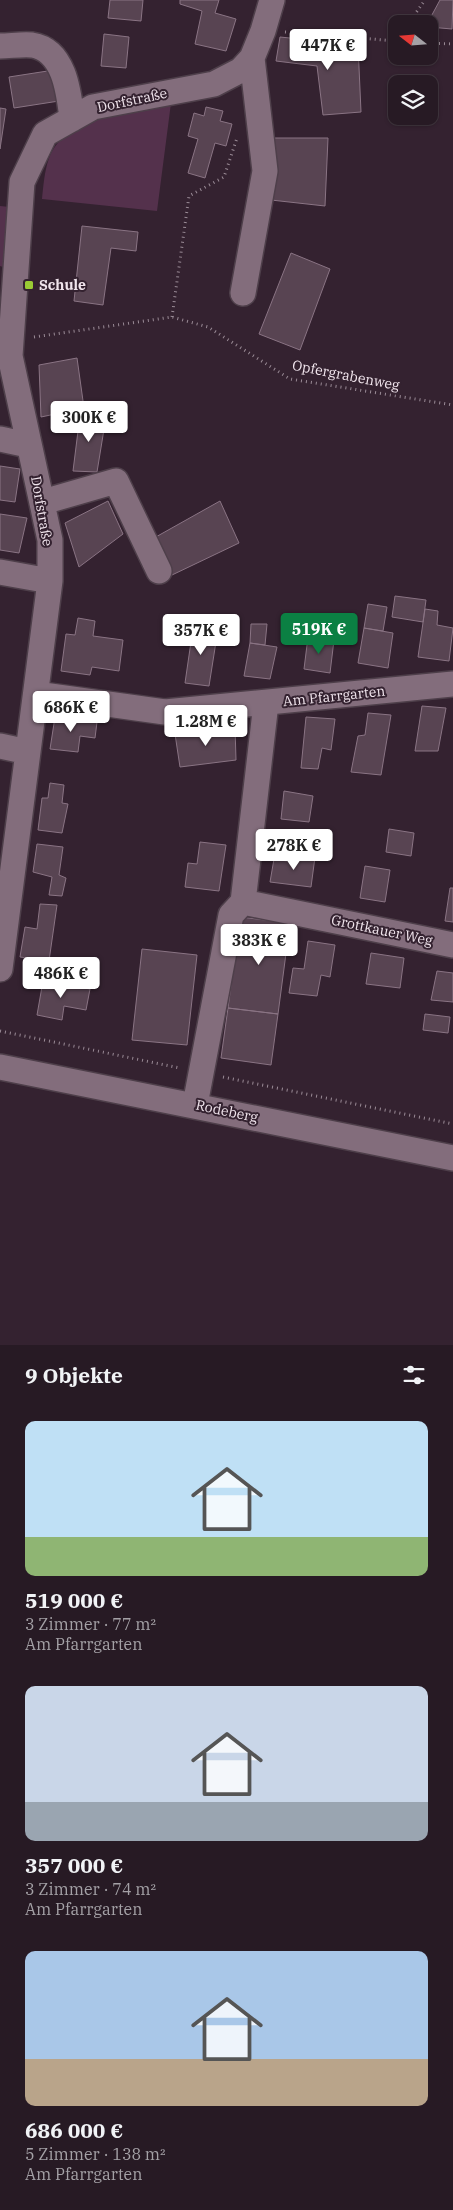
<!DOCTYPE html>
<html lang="de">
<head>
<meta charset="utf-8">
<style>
  :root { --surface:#271a24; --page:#2f232c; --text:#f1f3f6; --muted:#a4a1a6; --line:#433841; --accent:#0b8043 }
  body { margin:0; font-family:"IBM Plex Serif",serif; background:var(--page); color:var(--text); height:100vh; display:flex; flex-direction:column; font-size:19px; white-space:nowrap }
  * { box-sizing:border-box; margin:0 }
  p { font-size:16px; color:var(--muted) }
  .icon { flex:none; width:28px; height:28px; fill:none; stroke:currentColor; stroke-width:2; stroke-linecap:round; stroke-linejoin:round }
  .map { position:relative; height:1345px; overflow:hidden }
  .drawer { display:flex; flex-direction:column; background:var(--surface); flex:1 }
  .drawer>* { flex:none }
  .needle { width:32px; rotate:287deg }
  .tools { position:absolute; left:388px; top:15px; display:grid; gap:10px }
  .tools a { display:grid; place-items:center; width:50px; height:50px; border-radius:10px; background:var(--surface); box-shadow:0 1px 4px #0004,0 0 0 1px var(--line); font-size:25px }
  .price { position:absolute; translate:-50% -42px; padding:0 11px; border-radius:5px; background:#fff; color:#222; font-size:16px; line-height:32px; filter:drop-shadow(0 1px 2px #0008) }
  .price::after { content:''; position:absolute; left:50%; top:30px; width:15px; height:11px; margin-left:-8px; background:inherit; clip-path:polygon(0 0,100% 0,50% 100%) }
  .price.on { background:var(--accent); color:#fff }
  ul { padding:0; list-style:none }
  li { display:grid; align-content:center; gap:10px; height:265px; padding:0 25px }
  li span { display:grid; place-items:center; height:155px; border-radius:10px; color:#555 }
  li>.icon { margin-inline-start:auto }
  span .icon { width:90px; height:90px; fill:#fffc; stroke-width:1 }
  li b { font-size:21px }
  h2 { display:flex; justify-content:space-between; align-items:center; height:60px; padding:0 25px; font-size:21px }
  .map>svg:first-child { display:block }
  .green { fill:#54314c }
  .building { fill:#584452; stroke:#8a7484 }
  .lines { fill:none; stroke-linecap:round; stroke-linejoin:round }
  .minor-casing { stroke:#4e3f4a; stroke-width:28 }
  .path { stroke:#9a8b96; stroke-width:3; stroke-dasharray:1 4; stroke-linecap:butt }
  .minor { stroke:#836d7c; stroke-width:25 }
  .poi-dot { fill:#9acb34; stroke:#342230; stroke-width:2 }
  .labels { text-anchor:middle; stroke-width:4; stroke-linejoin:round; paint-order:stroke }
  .street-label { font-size:14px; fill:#f1e5ed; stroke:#342230 }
  .poi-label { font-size:14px; font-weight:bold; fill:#f1e5ed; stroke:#342230; text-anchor:start }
</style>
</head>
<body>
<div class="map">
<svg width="453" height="1345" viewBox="0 0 453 1345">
  <rect width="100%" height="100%" fill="#342230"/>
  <path class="green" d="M171 103 157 211 42 199C44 182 45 158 57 144 85 110 130 109 171 103Z
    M0 206 10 207 3 267 0 266Z"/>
  <path class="building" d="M110 0H143L141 21 108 18Z
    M180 0H219L215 13 236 19 226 51 195 44 202 11 180 4Z
    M440 0H453L452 29 429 27 427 24Z
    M104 34 129 37 126 68 101 66Z
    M280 37 358 45 361 112 323 115 317 66 276 61Z
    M54 70 59 101 14 108 9 77Z
    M206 107 223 111 220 121 232 124 226 146 215 143 205 178 188 173 198 139 188 136 194 113 204 116Z
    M0 108 6 109 0 149Z
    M273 138H328L325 206 271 200Z
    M82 226 138 232 136 251 111 248 103 305 74 301Z
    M291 253 330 269 300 350 259 334Z
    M77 358 84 408 41 417 39 365Z
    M80 415 106 417 97 472 73 471Z
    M0 466 20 469 15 502 0 500Z
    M108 501 123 534 79 567 65 523Z
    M220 501 239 543 172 575 154 538Z
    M0 514 27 518 19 553 0 550Z
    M395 596 426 600 423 622 392 617Z
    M368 604 387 607 383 631 364 628Z
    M425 609 438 611 437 625 453 628 449 661 418 657Z
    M311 616 329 619 326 639 308 637Z
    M78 618 95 621 93 636 123 640 119 671 92 667 90 675 61 671 66 634 75 635Z
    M251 624H267L265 645 250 643Z
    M193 628 218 629 209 686 185 683Z
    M364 628 393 633 388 668 358 663Z
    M308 637 334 640 330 673 304 669Z
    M250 643 277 647 270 679 244 676Z
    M422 706 446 708 438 751H415Z
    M368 713 391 715 381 775 351 772 358 736 365 735Z
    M55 717 97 722 95 738 80 736 78 752 50 749Z
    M306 717 335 719 331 750 322 748 318 769 301 768Z
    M235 727 236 760 180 767 175 734Z
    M50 783 64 785 62 803 68 804 62 833 38 830 42 798H48Z
    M284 791 313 796 309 822 281 819Z
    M389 829 414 833 411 856 386 852Z
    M200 842 226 845 219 891 185 887 188 863 197 864Z
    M37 844 63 847 59 875 66 878 62 896 49 895 52 877 33 872Z
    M288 853 315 857 311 887 270 882 274 859 287 861Z
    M365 866 390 870 385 902 360 898Z
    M450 888H453V922L445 921Z
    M40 904 57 905 49 961 20 957 25 927 37 929Z
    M240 917 290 923 278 1014 228 1008Z
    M308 941 335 945 330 977 321 975 317 996 289 993 293 968 304 969Z
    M142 949 197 955 187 1045 132 1040Z
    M371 953 404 958 400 988 366 984Z
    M437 971 453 973V1002L431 1000Z
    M43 981 90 989 86 1010 64 1006 62 1020 37 1015Z
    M228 1008 278 1014 271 1065 221 1058Z
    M425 1014 450 1017 448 1033 423 1030Z"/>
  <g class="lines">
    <defs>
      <path id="minor" d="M0 46C10 46 22 44 32 45 65 50 69 94 72 119
        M243 293 265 171 252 58
        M0 439 28 445
        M43 502 116 481 159 571
        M0 572 50 581
        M36 694 165 712 453 684
        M266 703 243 902 453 945
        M0 746 28 752
        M0 969 50 581V540L10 356 22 182 45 134 93 107 214 84 241 70 252 58 263 31 272 0
        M0 1067 453 1158
        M195 1105 231 915 243 902"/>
    </defs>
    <use href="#minor" class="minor-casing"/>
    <path class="path" d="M408 24 425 0
      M285 32 396 41
      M429 43 453 44
      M172 317 189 196 224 177 237 138
      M34 337 172 317 208 327 290 379 453 405
      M0 1031 180 1068
      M223 1077 453 1124"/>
    <use href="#minor" class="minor"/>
  </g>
  <rect class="poi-dot" x="24" y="280" width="10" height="10" rx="2.5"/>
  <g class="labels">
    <g class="street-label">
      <text transform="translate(132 100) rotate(-12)" y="5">Dorfstraße</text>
      <text transform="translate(346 375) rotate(11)" y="5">Opfergrabenweg</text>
      <text transform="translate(42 511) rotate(80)" y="5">Dorfstraße</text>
      <text transform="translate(334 696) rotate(-6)" y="5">Am Pfarrgarten</text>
      <text transform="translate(382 930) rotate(12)" y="5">Grottkauer Weg</text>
      <text transform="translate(227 1111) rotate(12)" y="5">Rodeberg</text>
    </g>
    <g class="poi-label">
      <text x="39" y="290">Schule</text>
    </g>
  </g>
</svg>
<div class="tools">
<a><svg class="needle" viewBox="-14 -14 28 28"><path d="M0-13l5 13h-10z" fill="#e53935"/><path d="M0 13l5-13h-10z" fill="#a4a1a6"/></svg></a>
<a><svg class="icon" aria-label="layers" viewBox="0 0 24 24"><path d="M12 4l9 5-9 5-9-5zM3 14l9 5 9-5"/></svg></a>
</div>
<b class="price" style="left:328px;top:71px">447K €</b>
<b class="price" style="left:89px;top:443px">300K €</b>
<b class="price on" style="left:319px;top:655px">519K €</b>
<b class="price" style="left:201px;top:656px">357K €</b>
<b class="price" style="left:71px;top:733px">686K €</b>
<b class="price" style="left:206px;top:747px">1.28M €</b>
<b class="price" style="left:294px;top:871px">278K €</b>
<b class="price" style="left:259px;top:966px">383K €</b>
<b class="price" style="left:61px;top:999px">486K €</b>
</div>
<section class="drawer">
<h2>9 Objekte<svg class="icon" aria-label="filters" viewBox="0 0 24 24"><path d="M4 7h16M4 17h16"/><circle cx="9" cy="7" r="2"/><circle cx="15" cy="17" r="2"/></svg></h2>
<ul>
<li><span style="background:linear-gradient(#bfe0f5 75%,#8fb573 0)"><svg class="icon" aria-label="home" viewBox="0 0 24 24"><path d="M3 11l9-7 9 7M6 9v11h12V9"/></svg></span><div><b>519 000 €</b><p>3 Zimmer · 77 m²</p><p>Am Pfarrgarten</p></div></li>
<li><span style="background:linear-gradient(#c9d6e8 75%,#9aa5b1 0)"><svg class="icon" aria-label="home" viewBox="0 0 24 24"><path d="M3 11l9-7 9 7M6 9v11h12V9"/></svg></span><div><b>357 000 €</b><p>3 Zimmer · 74 m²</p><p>Am Pfarrgarten</p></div></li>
<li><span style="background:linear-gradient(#a9c7e8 70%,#b9a48a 0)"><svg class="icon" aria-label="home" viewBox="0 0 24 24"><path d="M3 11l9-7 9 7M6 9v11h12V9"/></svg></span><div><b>686 000 €</b><p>5 Zimmer · 138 m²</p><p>Am Pfarrgarten</p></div></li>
</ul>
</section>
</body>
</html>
